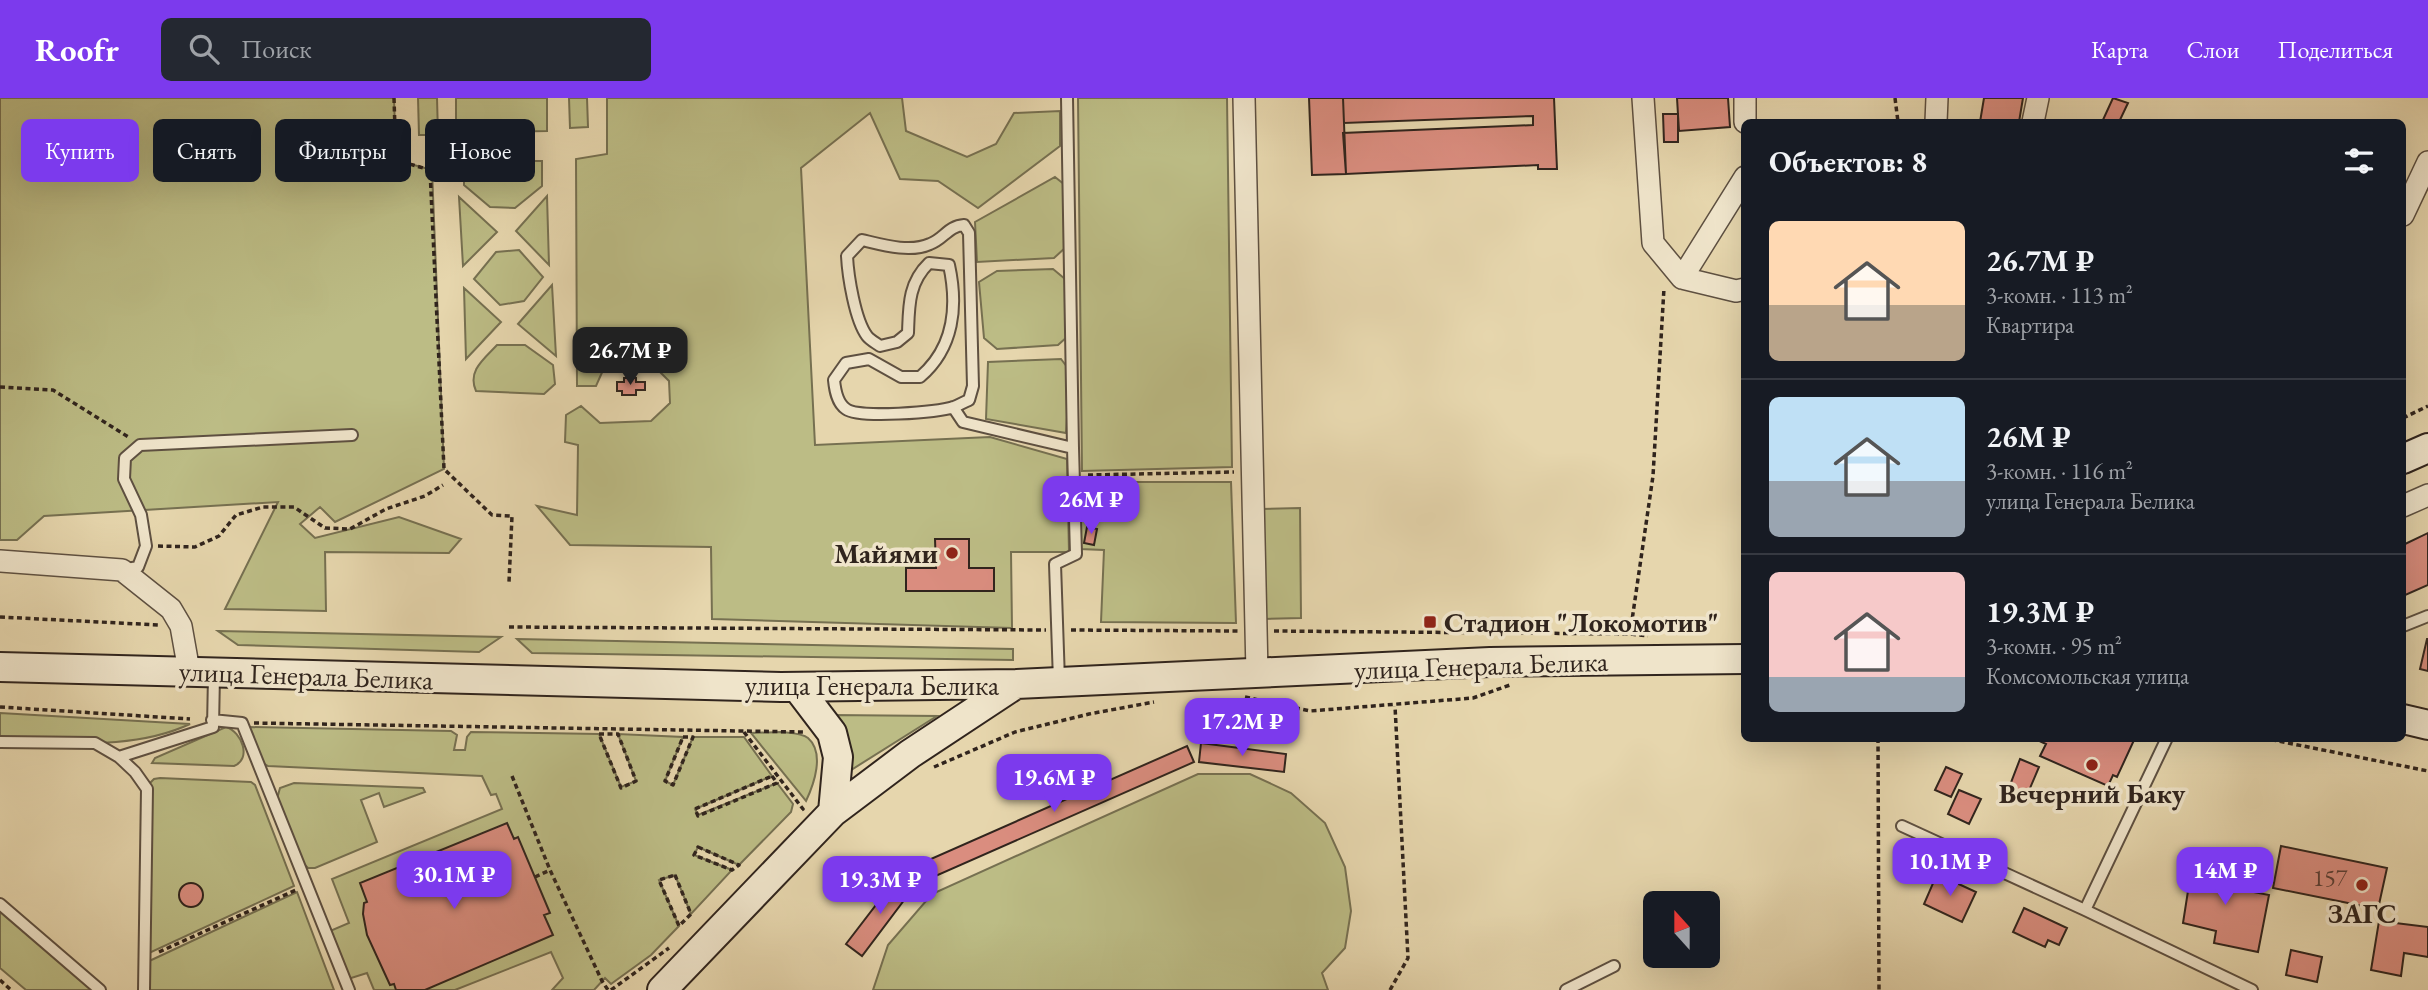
<!DOCTYPE html>
<html lang="ru">
<head>
<meta charset="utf-8">
<style>
  :root { --surface:#171b24; --page:#242831; --text:#f1f3f6; --muted:#9ea1a6; --line:#363941; --accent:#7c3aed }
  body { margin:0; font-family:"EB Garamond",serif; background:var(--page); color:var(--text); height:100vh; display:flex; flex-direction:column; font-size:26px; white-space:nowrap }
  * { box-sizing:border-box; margin:0 }
  p { font-size:23px; color:var(--muted) }
  .icon { flex:none; width:38px; height:38px; fill:none; stroke:currentColor; stroke-width:2; stroke-linecap:round; stroke-linejoin:round }
  .map { position:relative; flex:1; overflow:hidden }
  .drawer { position:absolute; left:1741px; top:21px; width:665px; height:623px; display:flex; flex-direction:column; background:var(--surface); border-radius:10px; box-shadow:0 7px 28px #0002 }
  .drawer>* { flex:none }
  .top-card { position:absolute; left:21px; top:21px; width:665px; height:63px; display:flex; gap:14px }
  .needle { width:46px; rotate:339deg }
  .tools { position:absolute; left:1643px; top:793px; display:grid; gap:14px }
  .tools a { display:grid; place-items:center; width:77px; height:77px; border-radius:10px; background:var(--surface); box-shadow:0 7px 28px #0002; font-size:35px }
  .price { position:absolute; translate:-50% -60px; padding:0 16px; border-radius:14px; background:var(--accent); color:#fff; font-size:23px; line-height:46px; filter:drop-shadow(0 2px 4px #0008) }
  .price::after { content:''; position:absolute; left:50%; top:42px; width:21px; height:16px; margin-left:-10px; background:inherit; clip-path:polygon(0 0,100% 0,50% 100%) }
  .price.selected { background:#222; color:#fff }
  ul { padding:0; list-style:none }
  li { display:flex; align-items:center; gap:21px; height:175px; padding:0 28px }
  li+li { border-top:2px solid var(--line) }
  li span { display:grid; place-items:center; flex:none; width:196px; height:140px; border-radius:10px; color:#555 }
  li>.icon { margin-inline-start:auto }
  span .icon { width:84px; height:84px; fill:#fffc; stroke-width:1 }
  li b { font-size:30px }
  h2 { display:flex; justify-content:space-between; align-items:center; height:84px; padding:0 28px; font-size:30px }
  .chip { padding:0 24px; border-radius:10px; background:var(--surface); box-shadow:0 7px 28px #0002; font-size:24px; line-height:63px }
  .chip.selected { background:var(--accent); color:#fff }
  header { display:flex; align-items:center; gap:42px; box-sizing:border-box; height:98px; padding:0 35px; background:var(--accent); color:#fff }
  header strong { font-size:33px }
  nav { display:flex; gap:38px; margin-inline-start:auto; font-size:24px }
  .search { width:490px; height:63px; background:var(--page); display:flex; align-items:center; gap:18px; box-sizing:border-box; padding:0 24px; border-radius:10px; color:var(--muted); font-size:26px }
  .map>svg:first-child { display:block }
  .green { fill:#bcbc85; stroke:#767051; stroke-width:2 }
  .building { fill:#da8d7f; stroke:#30241d; stroke-width:2 }
  .lines { fill:none; stroke-linecap:round; stroke-linejoin:round }
  .lane-casing { stroke:#5e5041; stroke-width:14 }
  .street-casing { stroke:#5e5041; stroke-width:24 }
  .secondary-casing { stroke:#30241d; stroke-width:32 }
  .path { stroke:#30241d; stroke-width:3.5; stroke-dasharray:5 3.5; stroke-linecap:butt }
  .lane { stroke:#efe4ca; stroke-width:10 }
  .street { stroke:#efe4ca; stroke-width:21 }
  .secondary { stroke:#efe4ca; stroke-width:28 }
  .poi-dot { fill:#8f2418; stroke:#efe4ca; stroke-width:2.5 }
  .labels { text-anchor:middle; stroke-width:7; stroke-linejoin:round; paint-order:stroke }
  .number-label { font-size:24px; fill:#5a3e36 }
  .poi-label { font-size:28px; font-weight:bold; fill:#30241d; stroke:#efe4ca }
  .street-label { font-size:28px; fill:#30241d; stroke:#efe4ca }
</style>
</head>
<body>
<header>
<strong>Roofr</strong>
<div class="search"><svg class="icon" aria-label="search" viewBox="0 0 24 24"><circle cx="10" cy="10" r="6"/><path d="M15 15l6 6"/></svg>Поиск</div>
<nav><a>Карта</a><a>Слои</a><a>Поделиться</a></nav>
</header>
<div class="map">
<svg width="2428" height="892" viewBox="0 0 2428 892">
  <rect width="100%" height="100%" fill="#e6d6ad"/>
  <filter id="stains"><feTurbulence type="fractalNoise" baseFrequency=".00286" numOctaves="4"/><feColorMatrix values="0 0 0 0 .2 0 0 0 0 .09 0 0 0 0 .02 0 0 0 .5 -.17"/></filter>
  <radialGradient id="worn" r=".72"><stop offset=".6" stop-color="#630" stop-opacity="0"/><stop offset="1" stop-color="#630" stop-opacity=".3"/></radialGradient>
  <path class="green" d="M0 0H394L396 62 432 72 444 371 335 424 320 409 300 426 315 440 399 419 461 441 449 455 325 454 326 513 225 511 278 404 44 418 17 442H0Z
    M418 0H437L438 37H419Z
    M456 0H547V33L456 35Z
    M569 0H587L588 29 570 30Z
    M607 0H902L906 33 967 59 996 46 1014 15 1060 13V48L978 110 938 83 900 81 870 15 801 70 815 347 990 339 1067 361 1069 454H1011L1012 530 712 521 711 449 570 447 537 408 577 417 578 347 565 344 566 317 581 308 600 325 651 323 670 305 669 283 650 264 604 270 596 288H577L576 61 607 56Z
    M1078 0H1227L1232 369 1082 373Z
    M464 63H542V88L515 110 490 109 464 87Z
    M1055 79 1065 87 1066 149 1054 160 977 164 975 124Z
    M547 98 549 167 516 133Z
    M459 99 497 134 463 168Z
    M519 152 543 179 524 203 500 207 474 181 496 154Z
    M1053 171 1065 181 1068 238 1058 247 997 251 984 240 979 184 997 173Z
    M552 187 556 258 518 226Z
    M464 190 501 224 466 261Z
    M497 247H525L553 267 555 286 544 296 476 293C467 273 484 261 497 247Z
    M1061 261 1070 273 1066 335 986 321 988 264Z
    M1081 384H1231L1236 525 1101 524 1104 452 1080 451Z
    M1300 410 1301 520 1263 521 1261 411Z
    M218 533 501 539 479 554 238 547Z
    M517 541 1013 551V562L532 555Z
    M0 615 190 626C132 653 63 644 0 644Z
    M831 617 937 618 840 679Z
    M226 629C242 634 252 661 234 668L152 665 155 660Z
    M249 629 451 633 457 637 454 652H465L467 639 471 634 599 636 621 689 636 683 618 636 683 639 665 683 673 687 693 639H744L772 678 695 711 698 717 777 685 793 706 791 714 739 767 698 749 694 757 732 772 691 816 675 777 659 782 679 828 651 857 611 886 605 880 594 892H552L563 880 551 854 455 892H374L367 875 348 881 330 833 349 825 332 781 502 711 496 696 491 697 482 678 268 668 263 665Z
    M781 634C789 635 802 635 808 640 825 655 814 686 806 703L751 635Z
    M1198 676H1250L1291 695 1325 725 1345 769 1351 813 1345 850 1322 875 1328 892H873L888 847 932 796Z
    M160 680 251 684 255 687 294 788 147 856 148 687 154 681Z
    M294 685 423 690 425 694 384 709 379 695 361 702 377 744 315 770H308L302 764 277 701 280 690Z
    M297 794 334 892H144L145 865Z
    M0 806 100 892H26L0 870Z"/>
  <path class="building" d="M1309 0H1343L1346 76 1312 77Z
    M1343 0H1554L1557 71H1538V67L1346 76 1343 35 1533 27V18L1344 25Z
    M1677 0H1728L1730 29 1679 33Z
    M1984 0H2023L2019 24H1980Z
    M2113 0 2128 5 2119 24H2102Z
    M1663 16H1678V44H1664Z
    M624 280H636V284H645V292H636V297H622V293H617V284H624Z
    M1087 429 1097 431 1094 447 1084 445Z
    M2428 435V487L2403 498V447Z
    M935 441H969V470H994V493H906V470H936Z
    M2427 541H2428V573L2420 571Z
    M2033 640H2135L2117 679 2113 677 2108 688 2040 658 2046 646Z
    M1201 645 1286 656 1284 674 1199 664Z
    M1187 648 1194 664 922 784 915 768Z
    M2020 661 2039 669 2025 702 2007 695Z
    M1946 669 1962 676 1951 699 1935 692Z
    M1959 692 1981 701 1969 726 1948 716Z
    M507 725 514 741 518 739 550 815 544 817 553 837 425 892H396L394 886 390 887 367 837 363 816 364 805 367 804 360 785Z
    M2281 748 2387 770 2378 811 2273 790Z
    M2193 761 2231 770 2228 789 2269 797 2258 854 2214 845 2216 833 2183 825Z
    M1937 776 1976 794 1962 824 1924 806Z
    M899 777 914 789 862 858 846 846Z
    M179 797a12 12 0 1 1 24 0a12 12 0 1 1-24 0Z
    M2024 810 2067 830 2059 847 2048 842 2045 849 2013 834Z
    M2379 823 2428 829V859L2404 855 2401 878 2371 872Z
    M2291 852 2322 859 2317 884 2286 877Z"/>
  <g class="lines">
    <defs>
      <path id="lane" d="M1067 0 1073 350
        M964 127 969 135 973 288 969 302C964 304 959 307 954 309 938 314 859 321 846 311 837 305 835 292 834 282L846 265 869 261 901 279H920C954 250 958 208 949 167L929 165C908 185 909 209 908 235L897 244 880 248C876 245 870 242 867 238 855 222 848 178 847 158L862 142C883 147 910 155 930 146 944 141 948 128 964 127Z
        M953 309 963 324 1073 350 1076 456 1055 466 1059 583
        M122 472 138 469 146 448 141 417 124 381 125 360 140 347 352 337
        M2403 528 2428 518
        M212 622 242 625 349 892
        M0 644 95 645 119 659 135 674 147 691 144 892
        M119 659 213 629 214 577
        M1902 728 2085 812 2252 892
        M0 806 100 892
        M2085 812 2167 640
        M1566 892 1614 868"/>
      <path id="street" d="M1244 0 1257 575
        M1643 0 1653 145 1682 180 1736 193 1745 191
        M1745 0V24
        M1936 24 1937 0
        M2033 24 2038 0
        M2403 117 2428 64
        M1682 180 1745 79
        M2403 408 2428 397
        M0 463 122 472 171 511 181 528 189 573"/>
      <path id="secondary" d="M2403 361 2428 350
        M0 569 781 589 1016 586 1490 564 1745 561
        M797 589 832 635 838 659 833 714
        M2403 621 2428 627
        M662 892 833 714 910 656 1016 586"/>
    </defs>
    <use href="#lane" class="lane-casing"/>
    <use href="#street" class="street-casing"/>
    <use href="#secondary" class="secondary-casing"/>
    <path class="path" d="M394 0 396 62 430 72 444 371 492 417 512 418 509 484
      M1895 0 1898 24
      M0 289 53 292 130 340
      M2403 320 2428 308
      M1088 377 1234 374
      M158 448 195 449 219 438 236 417 263 409H294L325 430 350 431 386 411 425 398 443 387
      M0 519 159 527
      M509 529 1046 532
      M1071 532 1238 533
      M1274 533 1630 536 1648 538
      M1630 536 1653 378 1664 190
      M1245 599 1310 613 1473 600 1510 587
      M0 609 190 621
      M254 625 803 634
      M744 634 803 711 800 713
      M599 636H618L636 683 621 690Z
      M683 639H693L673 687 665 683Z
      M1878 640 1879 892
      M2263 640 2428 673
      M934 669 1015 634 1089 616 1154 604
      M512 678 550 772 602 883 608 892
      M772 678 777 685 698 718 695 711Z
      M698 749 739 767 732 772 694 757Z
      M675 777 691 816 679 828 659 782Z
      M535 779 550 772
      M159 854 296 792
      M0 882 11 892
      M611 892 669 850
      M1390 892 1408 860 1395 608"/>
    <use href="#lane" class="lane"/>
    <use href="#street" class="street"/>
    <use href="#secondary" class="secondary"/>
  </g>
  <g class="poi-dot">
    <circle cx="952" cy="455" r="7"/>
    <rect x="1423" y="517" width="14" height="14" rx="3.5"/>
    <circle cx="2092" cy="667" r="7"/>
    <circle cx="2362" cy="787" r="7"/>
  </g>
  <g class="labels">
    <g class="number-label">
      <text x="2330" y="788">157</text>
    </g>
    <g class="poi-label">
      <text x="938" y="465" text-anchor="end">Майями</text>
      <text x="1444" y="534" text-anchor="start">Стадион "Локомотив"</text>
      <text x="2092" y="705">Вечерний Баку</text>
      <text x="2362" y="825">ЗАГС</text>
    </g>
    <g class="street-label">
      <text transform="translate(1481 567) rotate(-2)" y="10">улица Генерала Белика</text>
      <text transform="translate(306 577) rotate(2)" y="10">улица Генерала Белика</text>
      <text x="872" y="597">улица Генерала Белика</text>
    </g>
  </g>
  <rect width="100%" height="100%" filter="url(#stains)"/>
  <rect width="100%" height="100%" fill="url(#worn)"/>
</svg>
<div class="tools">
<a><svg class="needle" viewBox="-14 -14 28 28"><path d="M0-13l5 13h-10z" fill="#e53935"/><path d="M0 13l5-13h-10z" fill="#9ea1a6"/></svg></a>
</div>
<b class="price selected" style="left:630px;top:289px">26.7M ₽</b>
<b class="price" style="left:1091px;top:438px">26M ₽</b>
<b class="price" style="left:1242px;top:660px">17.2M ₽</b>
<b class="price" style="left:1054px;top:716px">19.6M ₽</b>
<b class="price" style="left:1950px;top:800px">10.1M ₽</b>
<b class="price" style="left:2225px;top:809px">14M ₽</b>
<b class="price" style="left:454px;top:813px">30.1M ₽</b>
<b class="price" style="left:880px;top:818px">19.3M ₽</b>
<div class="top-card">
<a class="chip selected">Купить</a>
<a class="chip">Снять</a>
<a class="chip">Фильтры</a>
<a class="chip">Новое</a>
</div>
<section class="drawer">
<h2>Объектов: 8<svg class="icon" aria-label="filters" viewBox="0 0 24 24"><path d="M4 7h16M4 17h16"/><circle cx="9" cy="7" r="2"/><circle cx="15" cy="17" r="2"/></svg></h2>
<ul>
<li><span style="background:linear-gradient(#ffd9b3 60%,#b9a48a 0)"><svg class="icon" aria-label="home" viewBox="0 0 24 24"><path d="M3 11l9-7 9 7M6 9v11h12V9"/></svg></span><div><b>26.7M ₽</b><p>3-комн. · 113 m²</p><p>Квартира</p></div></li>
<li><span style="background:linear-gradient(#bfe0f5 60%,#9aa5b1 0)"><svg class="icon" aria-label="home" viewBox="0 0 24 24"><path d="M3 11l9-7 9 7M6 9v11h12V9"/></svg></span><div><b>26M ₽</b><p>3-комн. · 116 m²</p><p>улица Генерала Белика</p></div></li>
<li><span style="background:linear-gradient(#f6c9c9 75%,#9aa5b1 0)"><svg class="icon" aria-label="home" viewBox="0 0 24 24"><path d="M3 11l9-7 9 7M6 9v11h12V9"/></svg></span><div><b>19.3M ₽</b><p>3-комн. · 95 m²</p><p>Комсомольская улица</p></div></li>
</ul>
</section>
</div>
</body>
</html>
